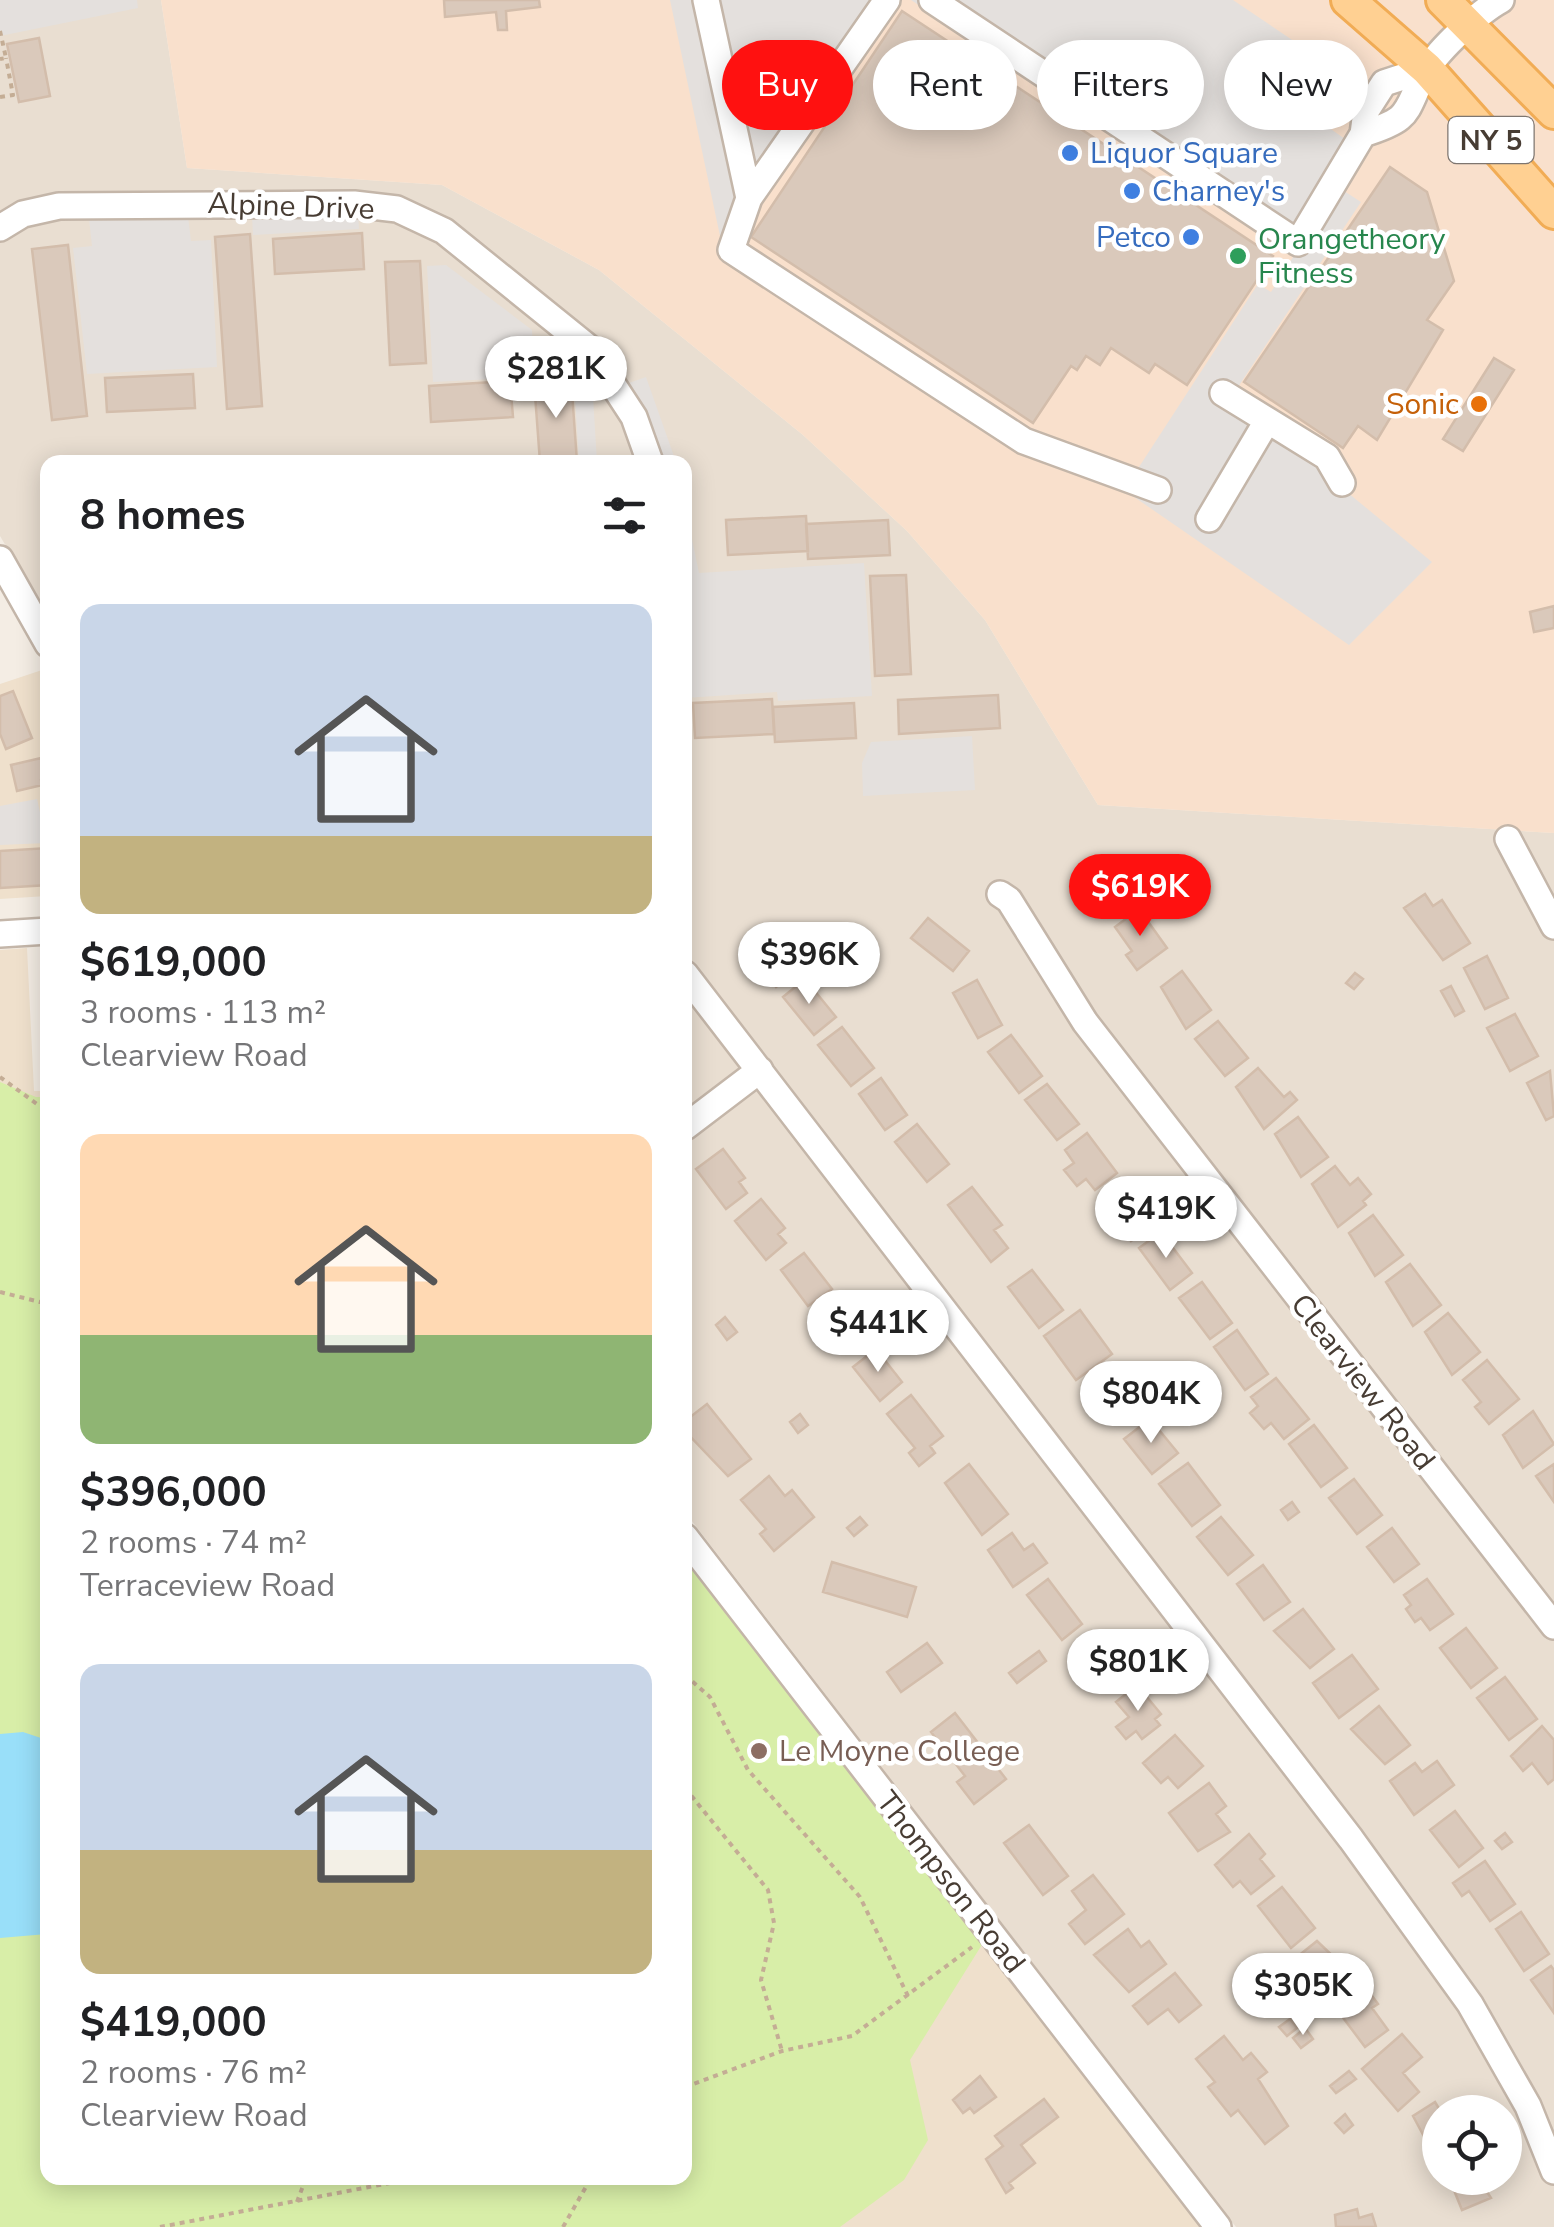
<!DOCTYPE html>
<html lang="en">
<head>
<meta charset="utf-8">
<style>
  :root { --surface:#fff; --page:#f6f6f6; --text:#202124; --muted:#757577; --accent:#ff1110 }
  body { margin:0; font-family:"Nunito Sans",sans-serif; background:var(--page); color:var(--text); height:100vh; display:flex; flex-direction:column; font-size:38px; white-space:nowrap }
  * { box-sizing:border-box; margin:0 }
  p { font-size:32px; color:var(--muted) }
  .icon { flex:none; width:55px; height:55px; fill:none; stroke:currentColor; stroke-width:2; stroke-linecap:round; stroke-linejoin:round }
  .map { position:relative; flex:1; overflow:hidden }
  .sheet { position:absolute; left:40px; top:455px; width:652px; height:1730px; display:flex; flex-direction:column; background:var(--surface); border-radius:20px; box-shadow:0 5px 25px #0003 }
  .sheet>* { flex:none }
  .banner { position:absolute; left:722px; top:40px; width:680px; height:90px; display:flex; gap:20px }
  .fabs { position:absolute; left:1422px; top:2095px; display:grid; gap:20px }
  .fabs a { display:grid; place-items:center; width:100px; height:100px; border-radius:50%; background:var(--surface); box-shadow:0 5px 25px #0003; font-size:50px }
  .price { position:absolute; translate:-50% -85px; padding:0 22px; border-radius:35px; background:#fff; color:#222; font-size:32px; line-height:65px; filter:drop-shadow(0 2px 5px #0008) }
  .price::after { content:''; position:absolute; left:50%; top:60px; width:30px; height:22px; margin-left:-15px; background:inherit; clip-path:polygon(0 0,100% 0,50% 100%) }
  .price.active { background:var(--accent); color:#fff }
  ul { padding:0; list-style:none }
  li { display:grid; align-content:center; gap:20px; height:530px; padding:0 40px }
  li span { display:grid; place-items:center; height:310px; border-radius:20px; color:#555 }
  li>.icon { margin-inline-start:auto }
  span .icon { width:180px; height:180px; fill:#fffc; stroke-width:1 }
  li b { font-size:42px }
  h2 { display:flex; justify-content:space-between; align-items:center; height:120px; padding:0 40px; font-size:42px }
  .tag { padding:0 35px; border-radius:45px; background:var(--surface); box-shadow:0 5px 25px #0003; font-size:35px; line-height:90px }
  .tag.active { background:var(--accent); color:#fff }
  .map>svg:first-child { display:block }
  .residential { fill:#e9ded1; fill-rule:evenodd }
  .commercial { fill:#f9e0cc }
  .education { fill:#efe0cc }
  .green { fill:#d8eea8 }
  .parking { fill:#e4e0dd }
  .water { fill:#99dff9 }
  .building { fill:#dac9bb; stroke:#d3bdab; stroke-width:2.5 }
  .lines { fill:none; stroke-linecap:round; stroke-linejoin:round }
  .minor-casing { stroke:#c4b6a9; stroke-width:30 }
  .major-casing { stroke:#f1ac55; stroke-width:38 }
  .path { stroke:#c4ad95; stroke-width:4; stroke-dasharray:5 5; stroke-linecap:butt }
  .minor { stroke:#fff; stroke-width:25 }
  .major { stroke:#ffd092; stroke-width:32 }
  .shop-dot { fill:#3f7fe0; stroke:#fff; stroke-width:4 }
  .leisure-dot { fill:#2e9e5b; stroke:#fff; stroke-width:4 }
  .food-dot { fill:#e8710a; stroke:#fff; stroke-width:4 }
  .education-dot { fill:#8d6e63; stroke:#fff; stroke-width:4 }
  .labels { text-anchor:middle; stroke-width:9; stroke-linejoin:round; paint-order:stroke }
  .shield { fill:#fff; stroke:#7e7670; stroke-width:2.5 }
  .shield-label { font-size:28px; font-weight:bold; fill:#473c33 }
  .shop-label { font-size:30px; fill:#366cbe; stroke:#fff; text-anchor:start }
  .street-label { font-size:30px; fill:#473c33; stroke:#fff }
  .leisure-label { font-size:30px; fill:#27864d; stroke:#fff; text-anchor:start }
  .food-label { font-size:30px; fill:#c56008; stroke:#fff; text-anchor:end }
  .education-label { font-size:30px; fill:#785e54; stroke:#fff; text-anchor:start }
</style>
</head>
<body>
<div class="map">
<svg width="1554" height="2227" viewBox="0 0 1554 2227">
  <rect width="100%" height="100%" fill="#f4ede4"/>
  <path class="residential" d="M0 0H161L187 168 442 185 599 270 803 435 907 531 985 620 1098 805 1554 833V2227H1236L685 1512V462H48L47 615 0 536ZM1440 2112H1505V2178H1440Z"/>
  <path class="commercial" d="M161 0H1554V833L1098 805 985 620 907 531 803 435 599 270 442 185 187 168Z"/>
  <path class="education" d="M45 669 47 896 0 899V684Z
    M27 948 34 1091H48V2178H685V1559L1201 2227H0V950Z"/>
  <path class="green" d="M0 1082 36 1097H48V2178H685V1559L983 1943 910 2060 928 2140 904 2180 840 2227H0Z"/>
  <path class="parking" d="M0 0H137L138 8 0 36Z
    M670 0H900L723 250Z
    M911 0H1233L1344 75 1315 118 1365 153 1341 189 1361 202 1236 390 1302 455 1432 562 1349 645 1124 490 1258 284 1271 292 1295 254Z
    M358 211 359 229 253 235 252 217Z
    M188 216 191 241 211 240 217 367 87 374 73 248 92 246 89 219Z
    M446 265 532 330 535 377 433 382 427 266Z
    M646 377 676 462H659L626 384Z
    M592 380 597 462H579L574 381Z
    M685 505 699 573 864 563 872 696 778 701 777 692 685 698Z
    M972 736 975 790 863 796 862 763 871 742Z
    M37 799 47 843 0 845V806Z"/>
  <path class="water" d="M23 1732 47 1740V1934L0 1938V1734Z"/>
  <path class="building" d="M444 0H539L540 7 506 11 507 30H498L496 12 445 17Z
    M902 11 1273 256 1187 385 1155 364 1149 373 1111 348 1100 365 1086 356 1077 370 1071 366 1033 423 751 237Z
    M39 38 50 96 19 102 7 44Z
    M1390 167 1427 192 1454 281 1427 320 1443 330 1377 440 1358 426 1343 448 1244 382Z
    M362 233 364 269 275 274 273 239Z
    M250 234 262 406 227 409 215 237Z
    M68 245 87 416 52 420 32 249Z
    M420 261 426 363 390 365 385 262Z
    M1494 358 1514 370 1463 451 1443 439Z
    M193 374 195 408 107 412 105 378Z
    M571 378 577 462H540L534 381Z
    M510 381 513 417 431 422 429 386Z
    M806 516 808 551 728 555 726 520Z
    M888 520 890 555 808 559 806 524Z
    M906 575 911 674 875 676 870 576Z
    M1554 606V628L1534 632 1530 612Z
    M13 691 32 738 6 749 0 734V696Z
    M998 695 1000 728 899 734 898 700Z
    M772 699 774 734 695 738 693 703Z
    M854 703 856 738 775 742 773 707Z
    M41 758 46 779 41 780 42 785 17 791 11 765Z
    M48 848V885L0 888V851Z
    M1425 894 1433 906 1442 900 1470 943 1443 960 1404 908Z
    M1139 909 1167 948 1137 970 1126 955 1132 951 1115 927Z
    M928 918 969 951 953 971 911 938Z
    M770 929 800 969 776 987 746 947Z
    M1487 956 1508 998 1485 1009 1464 968Z
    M1182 971 1211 1010 1186 1029 1161 987Z
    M1355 973 1363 979 1354 989 1346 983Z
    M805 979 836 1017 814 1035 783 997Z
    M977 980 1002 1025 978 1038 953 993Z
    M1451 986 1464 1011 1455 1016 1441 991Z
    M1515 1014 1538 1056 1510 1071 1487 1028Z
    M1218 1021 1248 1058 1225 1076 1195 1039Z
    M842 1027 874 1068 851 1086 818 1045Z
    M1011 1035 1042 1076 1019 1093 988 1052Z
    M1258 1068 1284 1097 1290 1092 1297 1100 1264 1129 1236 1087Z
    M1550 1071 1554 1116 1546 1120 1527 1083Z
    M881 1078 907 1115 885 1130 859 1094Z
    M1047 1084 1079 1124 1057 1140 1025 1100Z
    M1298 1117 1328 1157 1301 1177 1275 1134Z
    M917 1124 949 1164 927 1182 895 1142Z
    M1087 1133 1117 1173 1095 1190 1086 1179 1077 1186 1064 1170 1074 1163 1065 1150Z
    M723 1149 745 1178 739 1182 747 1193 726 1209 696 1169Z
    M1335 1166 1350 1185 1358 1178 1371 1194 1363 1201 1366 1205 1338 1227 1312 1184Z
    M1125 1183 1155 1225 1131 1241 1102 1198Z
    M972 1187 1002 1225 994 1230 1008 1248 991 1262 948 1205Z
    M761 1199 785 1228 778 1234 786 1243 766 1260 735 1221Z
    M1373 1215 1403 1255 1375 1276 1349 1233Z
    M1161 1232 1192 1273 1170 1290 1139 1248Z
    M804 1253 832 1289 808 1306 781 1270Z
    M1410 1264 1441 1305 1413 1326 1386 1282Z
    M1032 1270 1063 1310 1039 1328 1008 1287Z
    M1202 1282 1232 1323 1210 1339 1179 1298Z
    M838 1297 865 1332 842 1350 838 1345 830 1351 819 1337 827 1330 815 1315Z
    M1080 1310 1112 1354 1076 1380 1044 1336Z
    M1448 1313 1480 1352 1452 1375 1425 1332Z
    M725 1317 737 1332 727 1340 716 1325Z
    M1237 1330 1268 1374 1245 1390 1214 1347Z
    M876 1349 902 1382 880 1401 853 1367Z
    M1487 1360 1519 1399 1489 1424 1475 1407 1481 1402 1463 1380Z
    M1111 1370 1137 1405 1113 1423 1087 1388Z
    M1276 1378 1309 1419 1284 1439 1271 1423 1264 1429 1250 1413 1258 1406 1251 1397Z
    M911 1395 943 1436 930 1446 935 1453 919 1466 909 1453 915 1448 887 1414Z
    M707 1404 751 1459 728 1476 685 1431V1421Z
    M1533 1411 1554 1444 1523 1468 1503 1435Z
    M800 1414 808 1425 798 1433 790 1422Z
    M1150 1419 1178 1453 1152 1474 1124 1439Z
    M1314 1425 1347 1468 1321 1487 1289 1444Z
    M1188 1463 1220 1505 1192 1526 1159 1484Z
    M969 1464 1008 1514 982 1535 945 1483Z
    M1554 1464V1502L1536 1476Z
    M769 1476 785 1496 792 1490 814 1517 774 1551 760 1534 766 1529 741 1500Z
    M1354 1479 1382 1515 1357 1534 1329 1498Z
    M1292 1502 1299 1512 1288 1520 1281 1510Z
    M860 1517 867 1525 854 1536 847 1528Z
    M1221 1517 1253 1555 1228 1575 1197 1537Z
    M1392 1528 1419 1564 1394 1582 1367 1547Z
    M1012 1533 1024 1550 1033 1544 1047 1563 1013 1587 988 1550Z
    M832 1562 916 1587 907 1617 823 1592Z
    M1263 1565 1290 1602 1264 1620 1237 1584Z
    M1048 1579 1082 1624 1062 1640 1027 1595Z
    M1427 1579 1453 1614 1430 1630 1421 1618 1415 1622 1406 1609 1411 1605 1404 1595Z
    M1303 1609 1334 1649 1310 1668 1274 1631Z
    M1466 1628 1497 1668 1471 1688 1440 1648Z
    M1100 1636 1126 1671 1108 1685 1102 1678 1098 1682 1077 1653Z
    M927 1643 942 1663 901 1692 887 1672Z
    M1039 1651 1046 1661 1017 1683 1009 1673Z
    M1352 1655 1378 1689 1339 1718 1313 1683Z
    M1505 1677 1537 1719 1509 1740 1477 1698Z
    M1137 1685 1161 1714 1155 1719 1160 1725 1142 1739 1136 1731 1126 1739 1116 1727 1129 1717 1116 1702Z
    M1379 1706 1410 1745 1385 1764 1351 1729Z
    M955 1713 1006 1779 974 1804 957 1782 965 1776 931 1732Z
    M1542 1726 1554 1740V1779L1548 1784 1532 1763 1523 1771 1511 1756Z
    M1175 1735 1203 1766 1178 1788 1168 1777 1161 1783 1143 1763Z
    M1437 1761 1454 1785 1414 1815 1390 1781 1415 1763 1422 1772Z
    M1209 1783 1226 1806 1216 1814 1230 1832 1198 1851 1169 1813Z
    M1455 1811 1483 1848 1459 1867 1430 1830Z
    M1029 1825 1068 1876 1043 1895 1004 1843Z
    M1505 1833 1512 1842 1502 1849 1495 1841Z
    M1249 1834 1265 1854 1260 1859 1274 1876 1251 1894 1240 1881 1233 1887 1215 1865Z
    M1485 1861 1515 1904 1490 1921 1469 1891 1462 1896 1453 1883Z
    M1093 1875 1124 1914 1085 1944 1069 1924 1086 1910 1072 1891Z
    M1282 1887 1315 1928 1291 1948 1258 1906Z
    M1521 1912 1549 1954 1524 1971 1496 1929Z
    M1128 1929 1141 1947 1149 1941 1166 1964 1129 1992 1094 1955Z
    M1317 1941 1340 1963 1346 1958 1359 1974 1328 1999 1317 1986 1311 1991 1297 1973 1305 1966 1297 1957Z
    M1551 1966 1554 1970V2013L1531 1980Z
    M1175 1973 1201 2005 1179 2022 1168 2009 1148 2024 1133 2006Z
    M1364 1985 1378 2004 1372 2008 1388 2030 1365 2047 1335 2007Z
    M1290 2019 1297 2028 1287 2036 1279 2027Z
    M1305 2028 1313 2039 1301 2048 1293 2038Z
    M1402 2034 1422 2057 1403 2073 1419 2092 1398 2111 1362 2069Z
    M1224 2036 1243 2060 1251 2053 1267 2072 1258 2079 1288 2126 1265 2144 1238 2110 1231 2116 1208 2087 1215 2082 1196 2059Z
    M1349 2071 1356 2079 1336 2093 1330 2086Z
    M980 2076 996 2097 974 2113 970 2108 963 2113 953 2100Z
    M1044 2099 1058 2117 1021 2145 1035 2163 1009 2183 1013 2188 1006 2193 986 2159 1003 2146 995 2136Z
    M1435 2102 1441 2112 1440 2153 1435 2157 1413 2116Z
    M1345 2114 1353 2125 1344 2133 1335 2123Z
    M1449 2178H1478L1491 2198 1462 2210Z
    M1357 2209 1359 2218 1372 2214 1376 2227H1336L1335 2215Z"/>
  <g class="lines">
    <defs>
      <path id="minor" d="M706 0 749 198 887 0
        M932 0 1298 243 1363 134 1366 111 1384 83 1427 69
        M1363 134C1415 118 1403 112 1426 71 1439 49 1479 12 1501 0
        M749 198 731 250 1024 441 1158 490
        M0 228 23 214 59 206 354 204 397 209 444 231 589 348 634 417 650 462
        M1223 393 1327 457 1342 483
        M1209 519 1267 421
        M0 559 48 644
        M1508 839 1554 926
        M1000 894 1009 900 1085 1022 1554 1626
        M0 934 48 931
        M685 974 1351 1839 1470 2004 1528 2106 1554 2171
        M685 1127 760 1070
        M685 1537 1218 2227"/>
      <path id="major" d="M1348 0 1427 69 1554 212
        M1443 0 1554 112"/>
    </defs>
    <use href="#minor" class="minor-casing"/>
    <use href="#major" class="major-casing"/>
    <path class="path" d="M0 31 6 58 0 59
      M0 97 13 95 6 58
      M0 1077 37 1104H48
      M0 1292 48 1304
      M685 1675 710 1697 748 1770 860 1897 908 1996
      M685 1788 768 1890 774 1923 761 1980 782 2051
      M685 2087 782 2051 852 2036 972 1947
      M297 2202 306 2178
      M160 2227 416 2178
      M563 2227 591 2178"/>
    <use href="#minor" class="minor"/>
    <use href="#major" class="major"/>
  </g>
  <g class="shop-dot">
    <circle cx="1070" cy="153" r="10"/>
    <circle cx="1132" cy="191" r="10"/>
    <circle cx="1191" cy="237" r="10"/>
  </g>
  <circle class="leisure-dot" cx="1238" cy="256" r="10"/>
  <circle class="food-dot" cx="1479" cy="404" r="10"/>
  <circle class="education-dot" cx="759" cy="1751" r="10"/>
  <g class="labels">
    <rect class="shield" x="1448.5" y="117" width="85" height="46" rx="8"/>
    <g class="shield-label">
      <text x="1491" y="150">NY 5</text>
    </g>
    <g class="shop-label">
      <text x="1090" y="163">Liquor Square</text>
      <text x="1152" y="201">Charney's</text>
      <text x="1171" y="247" text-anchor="end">Petco</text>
    </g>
    <g class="street-label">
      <text transform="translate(291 206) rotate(2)" y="10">Alpine Drive</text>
      <text transform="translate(1363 1382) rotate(52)" y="10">Clearview Road</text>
      <text transform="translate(951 1882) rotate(52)" y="10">Thompson Road</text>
    </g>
    <g class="leisure-label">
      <text x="1258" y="249">Orangetheory<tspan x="1258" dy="34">Fitness</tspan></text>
    </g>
    <g class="food-label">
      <text x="1459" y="414">Sonic</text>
    </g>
    <g class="education-label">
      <text x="779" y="1761">Le Moyne College</text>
    </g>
  </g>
</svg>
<div class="fabs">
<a><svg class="icon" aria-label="locate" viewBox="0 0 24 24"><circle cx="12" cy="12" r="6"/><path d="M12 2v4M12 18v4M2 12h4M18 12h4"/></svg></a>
</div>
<b class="price" style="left:556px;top:421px">$281K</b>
<b class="price active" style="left:1140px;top:939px">$619K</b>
<b class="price" style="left:809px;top:1007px">$396K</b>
<b class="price" style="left:1166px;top:1261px">$419K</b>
<b class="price" style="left:878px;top:1375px">$441K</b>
<b class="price" style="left:1151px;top:1446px">$804K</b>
<b class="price" style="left:1138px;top:1714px">$801K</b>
<b class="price" style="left:1303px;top:2038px">$305K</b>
<div class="banner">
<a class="tag active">Buy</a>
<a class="tag">Rent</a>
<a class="tag">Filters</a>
<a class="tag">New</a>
</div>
<section class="sheet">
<h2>8 homes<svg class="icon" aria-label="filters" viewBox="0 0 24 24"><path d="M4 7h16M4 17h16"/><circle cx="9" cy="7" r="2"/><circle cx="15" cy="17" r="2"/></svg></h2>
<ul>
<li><span style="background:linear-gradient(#c9d6e8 75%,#c2b280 0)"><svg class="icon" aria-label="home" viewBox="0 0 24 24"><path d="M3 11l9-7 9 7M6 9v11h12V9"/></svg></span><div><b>$619,000</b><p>3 rooms · 113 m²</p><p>Clearview Road</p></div></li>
<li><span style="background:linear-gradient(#ffd9b3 65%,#8fb573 0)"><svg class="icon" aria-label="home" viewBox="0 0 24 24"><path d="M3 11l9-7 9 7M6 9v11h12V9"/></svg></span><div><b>$396,000</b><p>2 rooms · 74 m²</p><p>Terraceview Road</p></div></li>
<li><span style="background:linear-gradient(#c9d6e8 60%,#c2b280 0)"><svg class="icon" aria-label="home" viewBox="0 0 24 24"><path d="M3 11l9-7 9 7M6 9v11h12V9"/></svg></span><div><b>$419,000</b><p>2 rooms · 76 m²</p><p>Clearview Road</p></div></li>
</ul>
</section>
</div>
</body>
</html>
